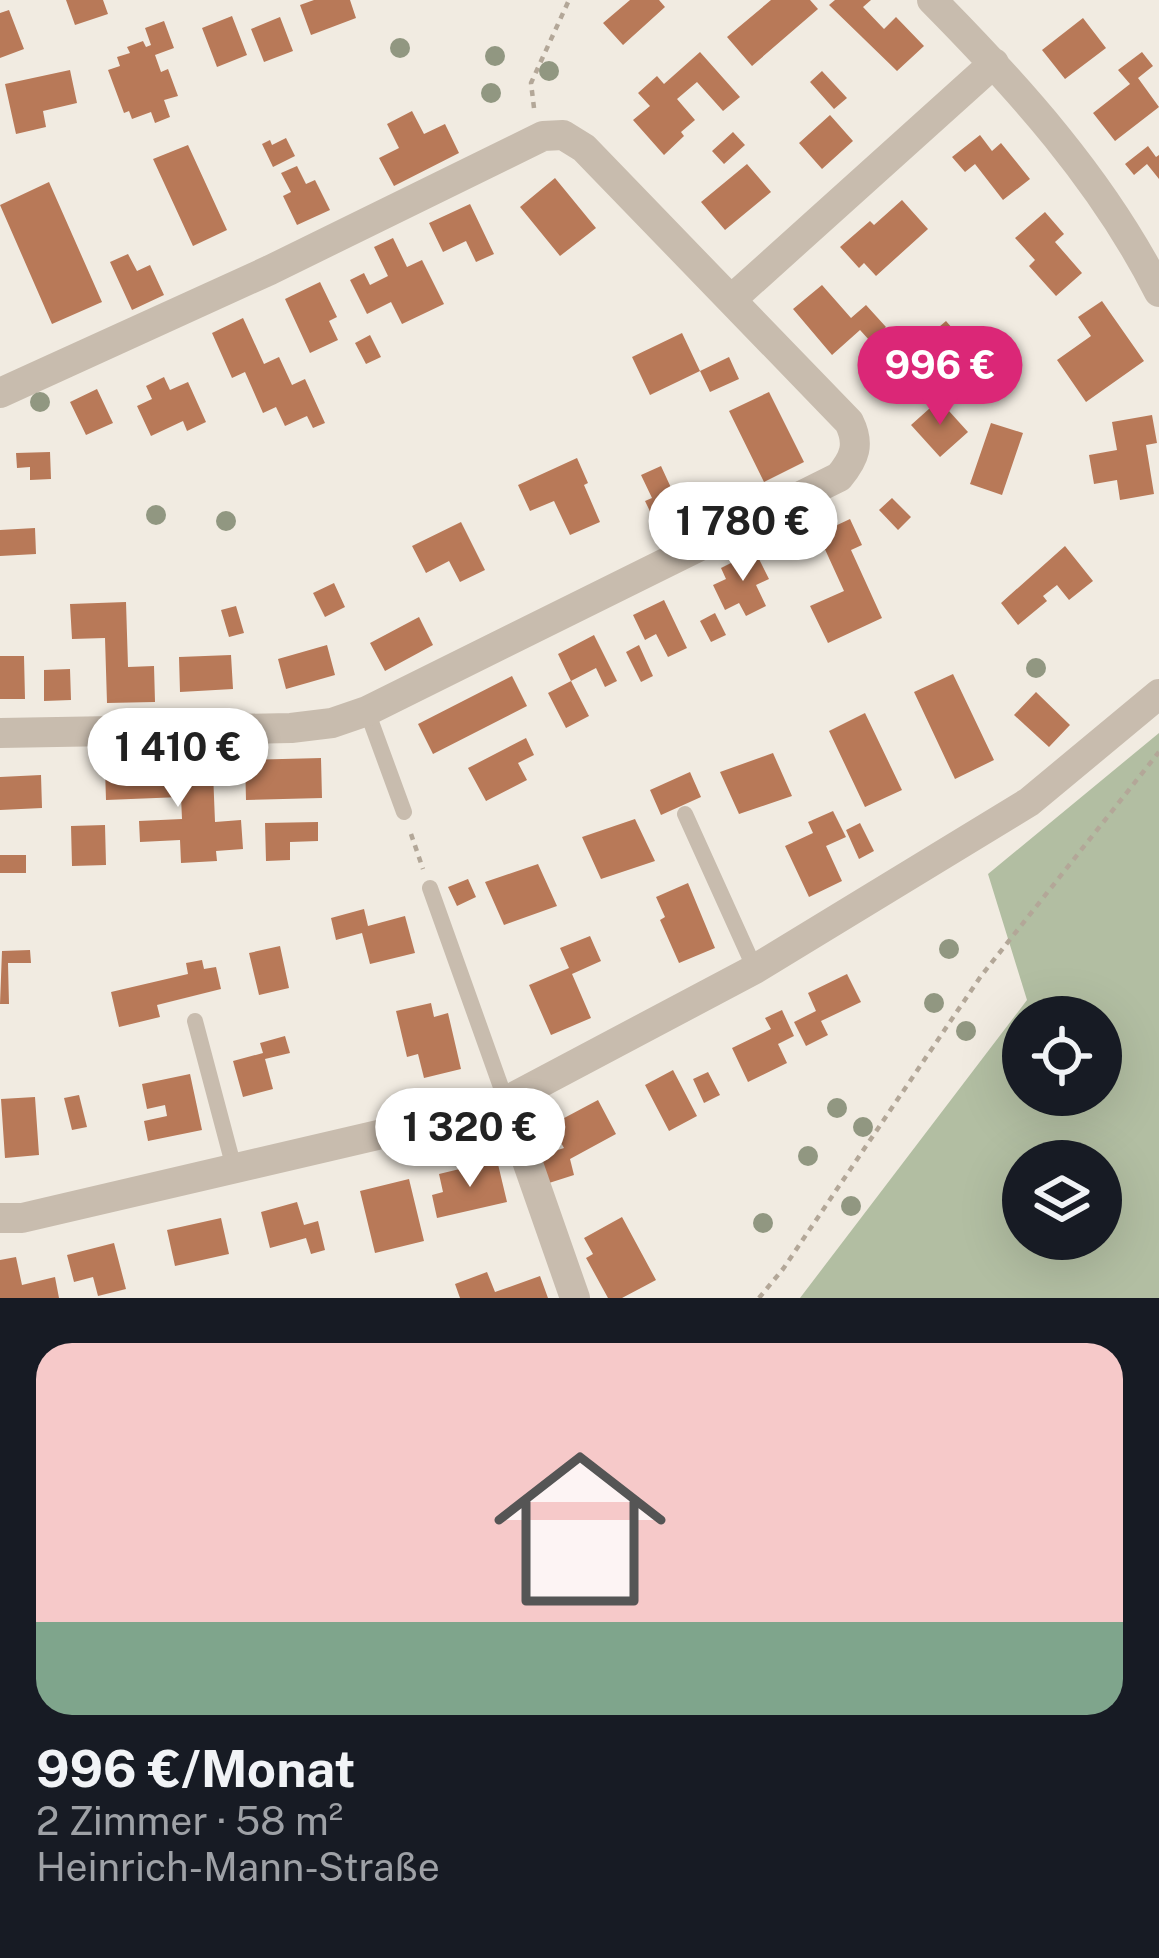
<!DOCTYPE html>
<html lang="de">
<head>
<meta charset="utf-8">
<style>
  :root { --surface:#171b24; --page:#242831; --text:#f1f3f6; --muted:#9ea1a6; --accent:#db2777 }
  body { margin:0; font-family:"Public Sans",sans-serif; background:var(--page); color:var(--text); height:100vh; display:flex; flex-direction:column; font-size:45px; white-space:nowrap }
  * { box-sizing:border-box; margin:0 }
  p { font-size:39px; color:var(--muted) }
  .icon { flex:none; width:66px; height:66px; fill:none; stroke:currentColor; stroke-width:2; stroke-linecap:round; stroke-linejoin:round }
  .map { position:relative; height:1298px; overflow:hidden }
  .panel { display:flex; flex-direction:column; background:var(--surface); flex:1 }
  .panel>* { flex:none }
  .fabs { position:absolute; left:1002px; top:996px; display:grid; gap:24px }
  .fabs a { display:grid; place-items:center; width:120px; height:120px; border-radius:50%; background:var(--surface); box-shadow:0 12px 48px #0002; font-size:60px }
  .price { position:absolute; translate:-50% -102px; padding:0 27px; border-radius:42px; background:#fff; color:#222; font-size:39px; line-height:78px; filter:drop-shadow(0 3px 6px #0008) }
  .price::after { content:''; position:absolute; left:50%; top:72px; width:36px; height:27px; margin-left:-18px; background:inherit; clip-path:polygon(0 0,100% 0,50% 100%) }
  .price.active { background:var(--accent); color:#fff }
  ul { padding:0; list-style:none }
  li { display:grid; align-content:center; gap:24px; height:636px; padding:0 36px }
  li span { display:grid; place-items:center; height:372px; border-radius:36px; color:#555 }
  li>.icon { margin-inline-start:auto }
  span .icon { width:216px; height:216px; fill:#fffc; stroke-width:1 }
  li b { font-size:51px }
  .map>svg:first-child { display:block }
  .green { fill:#b2bea2; fill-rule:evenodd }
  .building { fill:#b87958 }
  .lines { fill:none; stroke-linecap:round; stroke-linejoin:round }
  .path { stroke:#b3a798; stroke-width:4.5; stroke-dasharray:6 6; stroke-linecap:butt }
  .service { stroke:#c8bcae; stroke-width:16 }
  .minor { stroke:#c8bcae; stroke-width:30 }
  .tree { fill:#919781 }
</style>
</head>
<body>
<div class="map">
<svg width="1159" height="1298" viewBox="0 0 1159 1298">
  <rect width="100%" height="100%" fill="#f1ebe1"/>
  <path class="green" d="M1159 733V1298H800L1027 1000 988 874ZM1023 1017H1101V1095H1023ZM1023 1161H1101V1239H1023Z"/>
  <path class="building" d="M66 0H103L108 14 75 25Z
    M314 0H350L356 18 311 35 300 5Z
    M630 0H659L665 7 623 45 603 23Z
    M771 0H810L818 9 752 66 727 37Z
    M835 0H871L863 7 884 29 896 17 924 46 897 71 829 5Z
    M9 10 24 49 0 58V13Z
    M232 16 247 55 217 67 202 28Z
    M280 17 293 51 264 62 251 29Z
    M1083 18 1106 48 1065 79 1042 50Z
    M164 21 174 48 155 55 161 72 168 69 178 96 164 100 170 117 155 123 151 112 132 119 129 111 124 113 108 70 120 66 117 57 130 53 127 47 143 41 146 47 151 45 145 28Z
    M700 52 740 97 723 111 697 82 677 99 695 120 681 132 684 136 664 155 633 120 650 106 638 93 657 76 664 84Z
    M1142 52 1153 66 1138 78 1159 107 1115 141 1093 113 1130 84 1118 70Z
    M70 70 77 103 43 111 46 127 16 134 5 84Z
    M822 71 847 98 834 109 810 82Z
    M412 111 424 134 445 124 459 153 394 186 379 158 399 148 387 124Z
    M830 115 853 141 822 169 799 143Z
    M733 132 745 145 724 164 712 151Z
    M980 135 992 151 1001 143 1030 179 1003 200 975 164 965 172 952 157Z
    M286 138 295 156 273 167 262 144 270 140 272 145Z
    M188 145 227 230 193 246 153 159Z
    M1148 146 1156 157 1159 155V179L1147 164 1134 175 1125 164Z
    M747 164 771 192 725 230 701 202Z
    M297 166 306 184 315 180 330 210 297 225 283 196 291 192 281 173Z
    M555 178 596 228 560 256 520 207Z
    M49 182 102 302 52 324 0 205Z
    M902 200 928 229 876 276 864 263 859 268 840 247 870 221 874 225Z
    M470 204 494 254 476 262 466 241 443 252 429 223Z
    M1045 212 1064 234 1055 242 1082 273 1056 296 1029 266 1035 260 1015 238Z
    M393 238 407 267 422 260 444 304 402 324 391 302 367 314 350 280 364 273 370 285 388 276 374 247Z
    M128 254 137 271 150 265 164 295 132 310 110 262Z
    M320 282 337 317 329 321 338 340 310 353 285 299Z
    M822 285 851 318 866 305 886 327 870 341 860 330 832 355 793 309Z
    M1102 301 1144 361 1086 402 1057 360 1091 336 1078 317Z
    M243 318 264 364 279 357 292 385 305 379 325 423 313 428 307 416 285 426 276 407 263 413 245 372 232 378 212 333Z
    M946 321 971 350 916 398 891 368Z
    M682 333 700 371 650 395 632 357Z
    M370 335 381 357 366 364 355 343Z
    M729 357 739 379 710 392 700 371Z
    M164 377 170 390 188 382 206 422 187 431 183 421 151 436 137 406 152 399 146 386Z
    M97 389 113 423 86 435 70 402Z
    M769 392 804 462 764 482 729 411Z
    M939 400 968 432 940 457 911 425Z
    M1152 415 1157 443 1146 445 1154 494 1120 500 1117 480 1094 484 1089 455 1117 450 1112 422Z
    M991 423 1023 433 1002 495 970 484Z
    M50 452 51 479 30 480V467L17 468 16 453Z
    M577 458 588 483 584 485 600 522 570 535 554 501 530 511 518 485Z
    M661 466 685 518 659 530 645 501 652 498 641 475Z
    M892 498 911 517 898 530 879 510Z
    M850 519 862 545 851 550 882 618 828 643 810 606 844 591 818 534Z
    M461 522 485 570 460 582 449 561 426 573 412 546Z
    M35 528 36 554 0 556V530Z
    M1065 546 1093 581 1069 600 1057 585 1043 596 1047 601 1018 625 1001 603Z
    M755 551 769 579 756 585 766 606 746 616 739 603 725 610 713 585 726 579 721 568Z
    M334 583 345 607 325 617 313 593Z
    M664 600 687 648 668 657 656 634 645 640 633 615Z
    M126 602 128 667 154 666 155 702 107 703 105 638 72 639 70 604Z
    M236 606 244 633 229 637 221 610Z
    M715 613 726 635 711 642 700 621Z
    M419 617 433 645 385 671 370 643Z
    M594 635 617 681 605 687 596 668 571 681 558 654Z
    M327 645 335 675 286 689 278 659Z
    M639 645 653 676 641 682 626 652Z
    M231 655 233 689 180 692 179 657Z
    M0 656H24L25 699H0Z
    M70 669 71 700 44 701V670Z
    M953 674 994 760 955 779 914 692Z
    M512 676 527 706 433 754 418 724Z
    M571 681 589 716 566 728 548 693Z
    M1036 692 1070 725 1049 747 1014 715Z
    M865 713 902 790 865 807 829 731Z
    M526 738 534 755 518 763 527 780 486 801 468 768Z
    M773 753 792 796 739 814 720 772Z
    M321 758 322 798 246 800 245 760Z
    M161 765 162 773 213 772 215 822 241 820 243 849 216 851 217 861 181 863 180 840 140 842 139 821 182 819 181 797 106 800 105 768Z
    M690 772 701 797 661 815 650 790Z
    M41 775 42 808 0 810V777Z
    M833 811 846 837 826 846 842 881 809 897 785 846 813 833 808 822Z
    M635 819 655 861 601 879 582 837Z
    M318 822V841L290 842V860L266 861 265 823Z
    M860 823 874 851 859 859 846 830Z
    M105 825 106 865 72 866 71 826Z
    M0 855H26V873H0Z
    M538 864 557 906 504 925 485 882Z
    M468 879 476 897 457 906 448 887Z
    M688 883 715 948 679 963 660 920 665 917 656 897Z
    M364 909 368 926 405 916 415 953 370 964 362 933 336 940 331 918Z
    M590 936 601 961 572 974 591 1018 551 1035 529 985 569 968 560 948Z
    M280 946 289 988 259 995 249 953Z
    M30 950 31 963H8L9 1004H0L2 951Z
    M202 960 204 969 216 967 221 989 157 1005 160 1017 119 1027 111 992 188 974 186 963Z
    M847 974 861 1002 821 1021 828 1035 806 1046 794 1022 816 1011 808 993Z
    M431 1003 434 1017 448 1013 461 1069 424 1078 418 1054 407 1057 396 1011Z
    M782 1010 794 1036 778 1044 787 1063 748 1082 732 1048 771 1029 765 1018Z
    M285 1036 290 1053 265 1059 273 1089 243 1097 233 1061 263 1053 260 1043Z
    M673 1070 697 1116 669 1131 645 1085Z
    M708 1072 720 1095 704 1103 693 1079Z
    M190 1074 202 1130 148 1141 144 1121 167 1116 165 1105 147 1109 142 1084Z
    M79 1095 87 1127 72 1130 64 1098Z
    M35 1097 39 1155 5 1158 1 1099Z
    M598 1100 616 1134 570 1159 574 1175 549 1183 539 1156 564 1148 551 1125Z
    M497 1160 507 1202 437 1218 432 1195 443 1192 439 1174Z
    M409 1179 424 1241 375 1253 360 1191Z
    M297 1202 304 1225 318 1221 325 1250 311 1254 306 1238 270 1248 261 1212Z
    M622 1217 656 1280 622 1298H608L586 1258 593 1254 584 1238Z
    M221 1218 229 1254 175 1266 167 1230Z
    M114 1243 126 1289 98 1296 93 1277 74 1282 67 1255Z
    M16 1257 22 1285 55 1277 59 1298H0V1260Z
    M487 1272 495 1292 540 1276 548 1298H460L455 1284Z"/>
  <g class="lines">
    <path class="path" d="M534 108 531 83 569 0
      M411 834 423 869
      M759 1298 783 1269 981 976 1159 752"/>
    <path class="service" d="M367 711 404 812
      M685 814 755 969
      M430 888 506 1101
      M195 1021 234 1168"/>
    <path class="minor" d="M932 0C1019 88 1103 181 1159 292
      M732 299 994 63
      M0 393 270 270 543 136 563 135 584 148 849 422C860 444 855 458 839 477L367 711 332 723 291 728 0 733
      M506 1101 575 1298
      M0 1218H22L472 1113 506 1101 755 969 1029 802 1159 694"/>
  </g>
  <g class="tree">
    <circle cx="400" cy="48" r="10"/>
    <circle cx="495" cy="56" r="10"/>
    <circle cx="549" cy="71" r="10"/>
    <circle cx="491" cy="93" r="10"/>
    <circle cx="40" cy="402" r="10"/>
    <circle cx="156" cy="515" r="10"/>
    <circle cx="226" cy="521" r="10"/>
    <circle cx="1036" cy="668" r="10"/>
    <circle cx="949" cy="949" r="10"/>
    <circle cx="934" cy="1003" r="10"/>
    <circle cx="966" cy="1031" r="10"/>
    <circle cx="837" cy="1108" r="10"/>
    <circle cx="863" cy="1127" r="10"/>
    <circle cx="808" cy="1156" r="10"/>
    <circle cx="851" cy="1206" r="10"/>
    <circle cx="763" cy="1223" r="10"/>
  </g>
</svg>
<div class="fabs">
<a><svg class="icon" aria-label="locate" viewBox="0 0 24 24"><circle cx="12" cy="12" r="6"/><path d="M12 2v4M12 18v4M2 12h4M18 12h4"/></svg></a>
<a><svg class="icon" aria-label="layers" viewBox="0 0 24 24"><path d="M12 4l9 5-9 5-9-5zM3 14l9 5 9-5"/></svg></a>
</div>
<b class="price active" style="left:940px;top:428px">996 €</b>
<b class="price" style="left:743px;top:584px">1 780 €</b>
<b class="price" style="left:178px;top:810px">1 410 €</b>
<b class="price" style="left:470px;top:1190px">1 320 €</b>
</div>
<section class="panel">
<ul>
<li><span style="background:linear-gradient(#f6c9c9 75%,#7fa58c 0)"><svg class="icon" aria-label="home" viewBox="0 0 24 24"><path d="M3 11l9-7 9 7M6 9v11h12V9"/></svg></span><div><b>996 €/Monat</b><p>2 Zimmer · 58 m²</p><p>Heinrich-Mann-Straße</p></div></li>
</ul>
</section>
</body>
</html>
